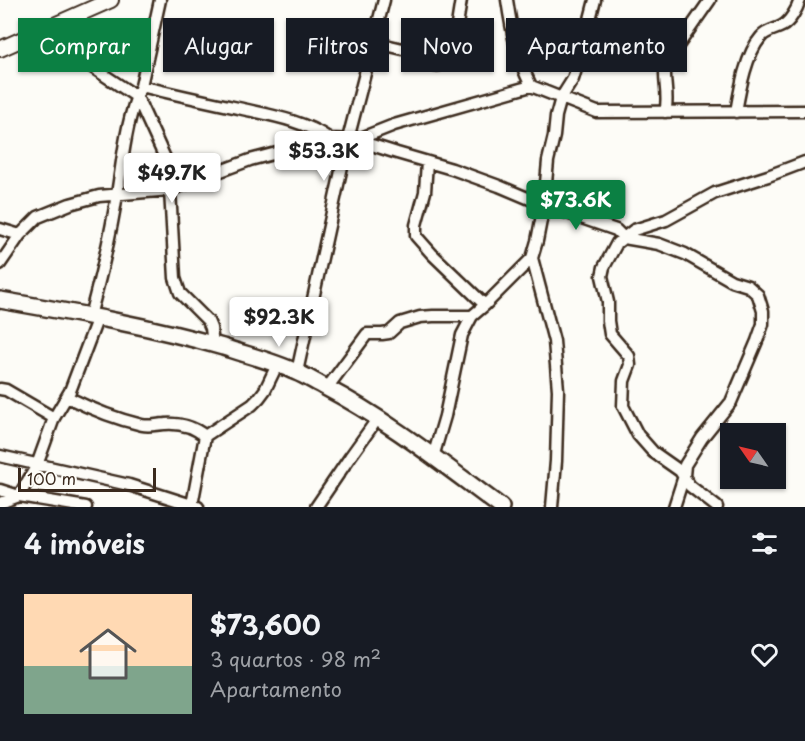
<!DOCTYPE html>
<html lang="pt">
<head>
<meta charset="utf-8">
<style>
  :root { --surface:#171b24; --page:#20242c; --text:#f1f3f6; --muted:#9ea1a6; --accent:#0b8043 }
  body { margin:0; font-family:"Playpen Sans",sans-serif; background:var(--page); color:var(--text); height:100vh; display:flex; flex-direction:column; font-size:22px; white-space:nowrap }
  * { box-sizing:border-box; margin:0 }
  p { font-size:20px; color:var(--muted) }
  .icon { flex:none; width:33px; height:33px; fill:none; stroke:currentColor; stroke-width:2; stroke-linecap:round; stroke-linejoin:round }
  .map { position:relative; height:507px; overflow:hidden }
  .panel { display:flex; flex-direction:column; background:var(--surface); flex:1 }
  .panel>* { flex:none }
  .banner { position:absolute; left:18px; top:18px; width:770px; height:54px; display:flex; gap:12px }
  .needle { width:39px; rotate:304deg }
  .buttons { position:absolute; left:720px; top:423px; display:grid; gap:12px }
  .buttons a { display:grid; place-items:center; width:66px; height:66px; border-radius:0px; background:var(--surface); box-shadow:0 2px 4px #0004; font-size:30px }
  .scale { position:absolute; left:18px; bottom:15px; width:138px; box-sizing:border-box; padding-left:6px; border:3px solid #3b2a1e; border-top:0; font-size:16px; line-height:21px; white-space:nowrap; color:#3b2a1e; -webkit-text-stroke:4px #fdfcf7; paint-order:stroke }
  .price { position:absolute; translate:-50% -51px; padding:0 14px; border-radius:6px; background:#fff; color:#222; font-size:20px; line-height:39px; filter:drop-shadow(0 2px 3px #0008) }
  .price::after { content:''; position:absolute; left:50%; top:36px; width:18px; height:14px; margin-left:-9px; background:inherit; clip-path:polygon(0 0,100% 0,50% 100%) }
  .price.on { background:var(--accent); color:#fff }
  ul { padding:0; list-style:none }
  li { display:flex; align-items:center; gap:18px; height:150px; padding:0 24px }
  li span { display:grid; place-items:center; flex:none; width:168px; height:120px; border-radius:0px; color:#555 }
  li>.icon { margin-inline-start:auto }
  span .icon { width:72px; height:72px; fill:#fffc; stroke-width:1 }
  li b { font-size:26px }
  h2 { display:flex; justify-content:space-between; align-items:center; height:72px; padding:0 24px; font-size:26px }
  .pill { padding:0 21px; border-radius:0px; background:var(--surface); box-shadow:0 2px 4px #0004; font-size:21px; line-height:54px }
  .pill.on { background:var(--accent); color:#fff }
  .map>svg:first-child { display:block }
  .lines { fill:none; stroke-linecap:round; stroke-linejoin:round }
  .minor-casing { stroke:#3b2a1e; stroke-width:15 }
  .tertiary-casing { stroke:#3b2a1e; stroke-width:18 }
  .secondary-casing { stroke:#3b2a1e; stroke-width:20 }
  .minor { stroke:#fdfcf7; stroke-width:10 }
  .tertiary { stroke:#fdfcf7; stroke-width:14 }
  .secondary { stroke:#fdfcf7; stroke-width:15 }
</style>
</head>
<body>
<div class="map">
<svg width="805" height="507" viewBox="0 0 805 507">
  <rect width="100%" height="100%" fill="#fdfcf7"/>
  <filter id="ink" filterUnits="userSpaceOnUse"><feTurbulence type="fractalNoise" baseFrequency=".0167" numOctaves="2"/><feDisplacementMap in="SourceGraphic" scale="12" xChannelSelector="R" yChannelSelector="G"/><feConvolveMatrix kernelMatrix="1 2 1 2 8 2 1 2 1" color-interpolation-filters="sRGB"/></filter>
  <g filter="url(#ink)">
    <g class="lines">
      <defs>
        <path id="minor" d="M507 0C512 33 516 55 531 86L597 112 805 111
          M33 34 68 51 137 97 165 158 170 190 175 278 180 293 208 321 211 328 213 344
          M373 42 407 50 435 66 440 65 445 58 456 31 461 0
          M141 86C173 94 205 101 238 108 269 115 303 120 330 139
          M665 112C670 96 662 78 666 63L710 0
          M736 112C740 89 746 54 761 37 767 30 775 30 782 26 790 22 797 9 800 0
          M356 140 394 125 531 86
          M427 162 425 192 416 225V236L432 254 485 305
          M0 229 20 235
          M532 258 554 341 558 390 556 461 552 507
          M0 264 20 235 38 217 70 204 99 196 170 190 250 160 330 139 356 140 397 153 452 169 499 186 544 205 616 230 624 238 659 244 685 254 732 281 748 286 758 295 763 311V324L757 341 731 402 702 438 685 465 684 476 674 507
          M90 316C101 275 111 235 117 194 123 158 126 120 141 86L160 0
          M297 372 348 139 384 0
          M327 388 367 334H382L389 333 400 323 420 317 433 316H472
          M0 389 6 390 54 418
          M67 397C91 409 116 419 142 425 151 427 157 424 165 424 179 423 194 427 205 436
          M205 436 252 405 259 398 265 390 277 365
          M0 456 129 485 198 507
          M433 457 445 416 462 335 472 316 485 305 532 258 537 241 544 205 548 161 554 136 556 116 561 98 573 79 583 46 595 0
          M0 490 19 496 86 507
          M0 503 19 496 37 465 54 418 70 391 98 317
          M192 505 205 436
          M316 507 350 457 378 418
          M717 507 690 486 680 471 653 452 638 435 623 406 624 381 630 365 629 356 610 334 608 321V302L602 276 604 267 617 243 634 230 666 220 715 193 768 176 805 162"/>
        <path id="tertiary" d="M0 49 111 0"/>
        <path id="secondary" d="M0 300C75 313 150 326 223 347 247 355 273 361 296 372 306 376 315 382 325 387 388 420 444 465 501 507"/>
      </defs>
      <use href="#minor" class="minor-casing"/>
      <use href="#tertiary" class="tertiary-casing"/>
      <use href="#secondary" class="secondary-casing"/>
      <use href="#minor" class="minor"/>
      <use href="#tertiary" class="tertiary"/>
      <use href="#secondary" class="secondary"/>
    </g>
  </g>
</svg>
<div class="buttons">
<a><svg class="needle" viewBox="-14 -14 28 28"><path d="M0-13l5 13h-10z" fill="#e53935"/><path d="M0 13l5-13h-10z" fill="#9ea1a6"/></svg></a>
</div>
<div class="scale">100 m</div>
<b class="price" style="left:324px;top:182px">$53.3K</b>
<b class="price" style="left:172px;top:204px">$49.7K</b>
<b class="price on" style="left:576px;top:231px">$73.6K</b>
<b class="price" style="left:279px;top:348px">$92.3K</b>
<div class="banner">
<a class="pill on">Comprar</a>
<a class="pill">Alugar</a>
<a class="pill">Filtros</a>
<a class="pill">Novo</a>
<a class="pill">Apartamento</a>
</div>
</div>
<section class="panel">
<h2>4 imóveis<svg class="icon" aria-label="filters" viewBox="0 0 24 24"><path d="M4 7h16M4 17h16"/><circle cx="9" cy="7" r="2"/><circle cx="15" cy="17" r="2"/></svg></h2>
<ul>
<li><span style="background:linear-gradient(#ffd9b3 60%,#7fa58c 0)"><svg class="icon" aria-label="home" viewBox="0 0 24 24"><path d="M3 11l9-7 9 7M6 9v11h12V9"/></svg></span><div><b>$73,600</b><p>3 quartos · 98 m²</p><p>Apartamento</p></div><svg class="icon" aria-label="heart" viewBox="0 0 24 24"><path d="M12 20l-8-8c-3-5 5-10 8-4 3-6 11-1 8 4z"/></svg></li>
</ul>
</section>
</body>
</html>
